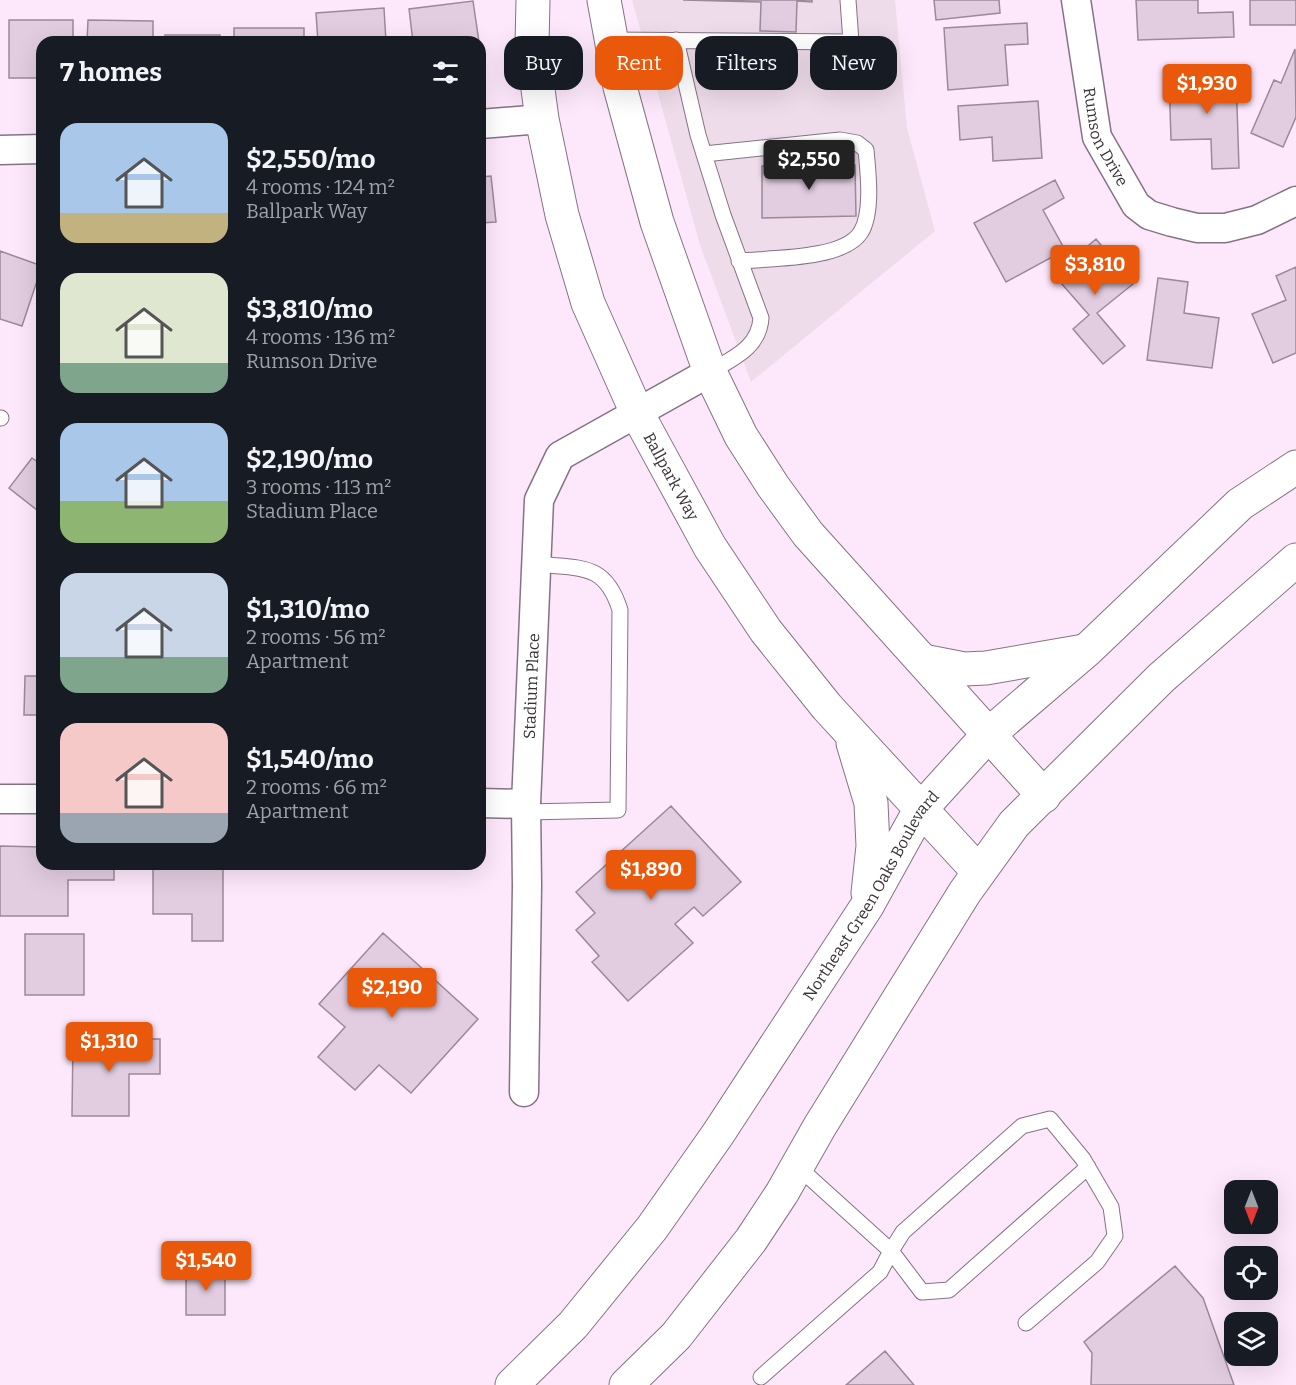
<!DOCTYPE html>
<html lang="en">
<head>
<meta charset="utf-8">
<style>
  :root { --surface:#171b24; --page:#242831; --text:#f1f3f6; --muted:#9ea1a6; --accent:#ea580c }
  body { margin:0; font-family:Bitter,serif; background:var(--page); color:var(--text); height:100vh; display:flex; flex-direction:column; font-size:22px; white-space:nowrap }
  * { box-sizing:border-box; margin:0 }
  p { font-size:20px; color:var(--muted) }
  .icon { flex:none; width:33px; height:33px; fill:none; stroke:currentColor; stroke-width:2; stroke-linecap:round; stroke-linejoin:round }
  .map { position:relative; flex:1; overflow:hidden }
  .details { position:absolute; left:36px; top:36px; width:450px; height:834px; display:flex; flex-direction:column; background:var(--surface); border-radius:18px; box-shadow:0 6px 24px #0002 }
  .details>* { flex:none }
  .guide { position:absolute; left:504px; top:36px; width:570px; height:54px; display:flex; gap:12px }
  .needle { width:39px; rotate:180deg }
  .buttons { position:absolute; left:1224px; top:1180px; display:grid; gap:12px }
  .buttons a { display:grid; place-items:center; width:54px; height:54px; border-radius:12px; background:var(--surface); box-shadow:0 6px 24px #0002; font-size:30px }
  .price { position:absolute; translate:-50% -51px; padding:0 14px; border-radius:6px; background:var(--accent); color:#fff; font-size:20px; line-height:39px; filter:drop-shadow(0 2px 3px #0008) }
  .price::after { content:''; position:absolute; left:50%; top:36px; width:18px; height:14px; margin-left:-9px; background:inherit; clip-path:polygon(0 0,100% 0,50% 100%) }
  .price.active { background:#222; color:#fff }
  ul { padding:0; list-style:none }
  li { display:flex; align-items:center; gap:18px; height:150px; padding:0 24px }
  li span { display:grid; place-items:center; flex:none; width:168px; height:120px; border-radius:18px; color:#555 }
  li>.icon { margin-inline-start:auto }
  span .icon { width:72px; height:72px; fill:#fffc; stroke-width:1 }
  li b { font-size:26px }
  h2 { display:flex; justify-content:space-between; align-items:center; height:72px; padding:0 24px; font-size:26px }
  .pill { padding:0 21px; border-radius:18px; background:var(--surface); box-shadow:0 6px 24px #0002; font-size:21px; line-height:54px }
  .pill.active { background:var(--accent); color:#fff }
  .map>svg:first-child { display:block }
  .commercial { fill:#efdcea }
  .building { fill:#e2cde0; stroke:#9b8899; stroke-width:1.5 }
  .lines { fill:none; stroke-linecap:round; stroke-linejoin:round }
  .service-casing { stroke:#857384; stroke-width:17 }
  .minor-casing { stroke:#857384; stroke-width:31 }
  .secondary-casing { stroke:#857384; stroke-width:35 }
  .service { stroke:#fff; stroke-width:15 }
  .minor { stroke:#fff; stroke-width:28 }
  .secondary { stroke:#fff; stroke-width:33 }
  .labels { text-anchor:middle; stroke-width:5; stroke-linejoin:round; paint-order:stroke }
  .street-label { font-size:16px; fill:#3a3239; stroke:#fdfdfd }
</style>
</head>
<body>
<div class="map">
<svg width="1296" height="1385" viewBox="0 0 1296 1385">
  <rect width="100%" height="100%" fill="#fde8fb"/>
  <path class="commercial" d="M632 0H895L907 128 935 231 751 382 700 245Z"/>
  <path class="building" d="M683 0H812V2L797 1 796 32 760 31 761 2Z
    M934 0H999L1000 13 936 20Z
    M1136 0H1198V13L1233 12 1234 37 1138 40Z
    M1250 0H1296V25H1250Z
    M473 1 479 42H413L409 9Z
    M384 8 386 42H318L316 13Z
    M9 20H73V42H42V78H9Z
    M88 20 153 21V42H87Z
    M1027 23 1028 44 1005 45 1008 85 948 90 944 28Z
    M234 28H304V42H234Z
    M165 35H220V42H165Z
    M1295 49 1296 117 1283 147 1251 133 1274 80 1281 83Z
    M1236 75 1239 168 1212 169 1211 139 1171 140 1169 77Z
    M1038 101 1042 158 993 161 992 137 960 140 958 106Z
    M855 165 856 216 762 218V166Z
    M491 176 496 222 480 223V177Z
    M1055 180 1064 198 1043 210 1065 250 1006 282 974 223Z
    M1096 239 1133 284 1097 313 1125 346 1103 364 1073 329 1089 315 1054 275Z
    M0 251 42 266 22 326 0 319Z
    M1296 267V353L1273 363 1252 314 1286 300 1276 276Z
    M1158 278 1188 282 1184 313 1219 318 1212 368 1147 360Z
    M32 458 42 465V514L9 488Z
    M25 676H42V715H24Z
    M671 806 741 882 703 916 694 907 675 924 693 943 628 1001 592 962 599 956 576 930 595 913 576 892Z
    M0 846 42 847V864H114V880H68V916H0Z
    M153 864H223V941H192V914H153Z
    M383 933 478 1019 411 1093 379 1065 355 1090 318 1057 345 1027 319 1004Z
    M25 934H84V995H25Z
    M73 1039H160V1074H129V1116H72Z
    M1175 1266 1203 1298 1234 1385H1091L1092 1353 1084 1342Z
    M186 1269H225V1315H186Z
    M885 1351 914 1385H846Z"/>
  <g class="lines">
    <defs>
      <path id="service" d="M611 40 851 42 848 0
        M676 40 698 135 723 215 761 318C759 348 733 358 710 372
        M704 154 840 140 857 143 866 150C868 172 873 212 861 232 844 260 770 258 739 261
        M0 418H1
        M526 812 618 810 620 610C605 562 580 569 537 564
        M797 1166 891 1251 903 1232 1022 1126 1050 1119 1083 1159 1111 1207 1115 1236 1097 1262 1026 1323
        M761 1377 880 1272 891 1251 922 1292 949 1290 1088 1167"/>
      <g id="minor">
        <path id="s1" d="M1076 0 1097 137 1136 205 1149 215 1172 222 1197 228H1225L1257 220 1296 201"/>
        <path d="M480 124 542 119"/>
        <path d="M0 150 42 149"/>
        <path d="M0 799H42"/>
        <path d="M480 803 526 804"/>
        <path id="s2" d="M524 1092 527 886 526 804 539 500 560 456 710 372"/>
      </g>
      <g id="secondary">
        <path id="s3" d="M533 0 532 45 542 119 562 215 588 303 637 413 710 547 766 631 827 707 978 871"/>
        <path d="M604 0 620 87 657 222 710 372 741 436 773 486 808 534 1044 796"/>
        <path d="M923 661 964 669 986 668 1084 651"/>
        <path d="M853 743 871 803 873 846 868 893"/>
        <path id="s4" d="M512 1385 573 1325 652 1228 718 1134 867 906 920 810 989 734 1086 651 1240 504 1296 467"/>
        <path d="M626 1385 676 1336 751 1240 782 1193 820 1126 965 892 1014 824 1161 678 1296 560"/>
      </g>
    </defs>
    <use href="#service" class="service-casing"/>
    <use href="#minor" class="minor-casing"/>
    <use href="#secondary" class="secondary-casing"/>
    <use href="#service" class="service"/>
    <use href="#minor" class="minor"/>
    <use href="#secondary" class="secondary"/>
  </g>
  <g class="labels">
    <g class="street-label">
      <text dy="6" stroke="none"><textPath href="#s1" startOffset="141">Rumson Drive</textPath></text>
      <text dy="6" stroke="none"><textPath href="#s3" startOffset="502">Ballpark Way</textPath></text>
      <text dy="6" stroke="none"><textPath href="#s2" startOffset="406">Stadium Place</textPath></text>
      <text dy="6" stroke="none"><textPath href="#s4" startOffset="609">Northeast Green Oaks Boulevard</textPath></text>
    </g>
  </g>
</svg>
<div class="buttons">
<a><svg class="needle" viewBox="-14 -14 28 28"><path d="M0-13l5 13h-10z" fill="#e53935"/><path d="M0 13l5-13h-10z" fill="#9ea1a6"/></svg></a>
<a><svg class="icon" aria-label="locate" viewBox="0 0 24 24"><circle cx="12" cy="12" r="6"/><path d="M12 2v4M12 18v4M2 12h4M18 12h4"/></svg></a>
<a><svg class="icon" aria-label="layers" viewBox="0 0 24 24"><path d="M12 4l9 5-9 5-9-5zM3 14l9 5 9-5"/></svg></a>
</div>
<b class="price" style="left:1207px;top:115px">$1,930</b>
<b class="price active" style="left:809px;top:191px">$2,550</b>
<b class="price" style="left:1095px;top:296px">$3,810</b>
<b class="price" style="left:651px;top:901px">$1,890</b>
<b class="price" style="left:392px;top:1019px">$2,190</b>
<b class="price" style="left:109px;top:1073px">$1,310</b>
<b class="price" style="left:206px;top:1292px">$1,540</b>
<div class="guide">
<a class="pill">Buy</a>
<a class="pill active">Rent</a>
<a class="pill">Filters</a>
<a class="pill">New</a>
</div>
<section class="details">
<h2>7 homes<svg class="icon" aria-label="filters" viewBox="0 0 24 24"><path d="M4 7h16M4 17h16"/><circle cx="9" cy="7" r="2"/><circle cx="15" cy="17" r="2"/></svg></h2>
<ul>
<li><span style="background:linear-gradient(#a9c7e8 75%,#c2b280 0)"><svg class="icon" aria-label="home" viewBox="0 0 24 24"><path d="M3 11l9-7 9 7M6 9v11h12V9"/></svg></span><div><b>$2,550/mo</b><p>4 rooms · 124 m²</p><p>Ballpark Way</p></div></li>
<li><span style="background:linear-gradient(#dfe7d0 75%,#7fa58c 0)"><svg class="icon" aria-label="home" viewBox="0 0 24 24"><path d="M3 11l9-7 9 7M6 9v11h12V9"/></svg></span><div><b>$3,810/mo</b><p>4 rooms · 136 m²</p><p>Rumson Drive</p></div></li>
<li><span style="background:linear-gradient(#a9c7e8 65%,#8fb573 0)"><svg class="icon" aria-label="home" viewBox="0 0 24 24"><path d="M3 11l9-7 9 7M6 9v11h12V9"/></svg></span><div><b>$2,190/mo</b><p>3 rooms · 113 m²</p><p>Stadium Place</p></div></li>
<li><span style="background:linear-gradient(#c9d6e8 70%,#7fa58c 0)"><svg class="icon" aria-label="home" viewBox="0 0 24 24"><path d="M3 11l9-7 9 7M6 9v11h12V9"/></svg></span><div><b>$1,310/mo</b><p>2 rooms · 56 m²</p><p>Apartment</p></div></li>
<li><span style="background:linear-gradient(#f6c9c9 75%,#9aa5b1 0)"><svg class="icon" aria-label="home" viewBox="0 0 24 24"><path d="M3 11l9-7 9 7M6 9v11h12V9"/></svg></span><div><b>$1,540/mo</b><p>2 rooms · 66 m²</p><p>Apartment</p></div></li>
</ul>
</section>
</div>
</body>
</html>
